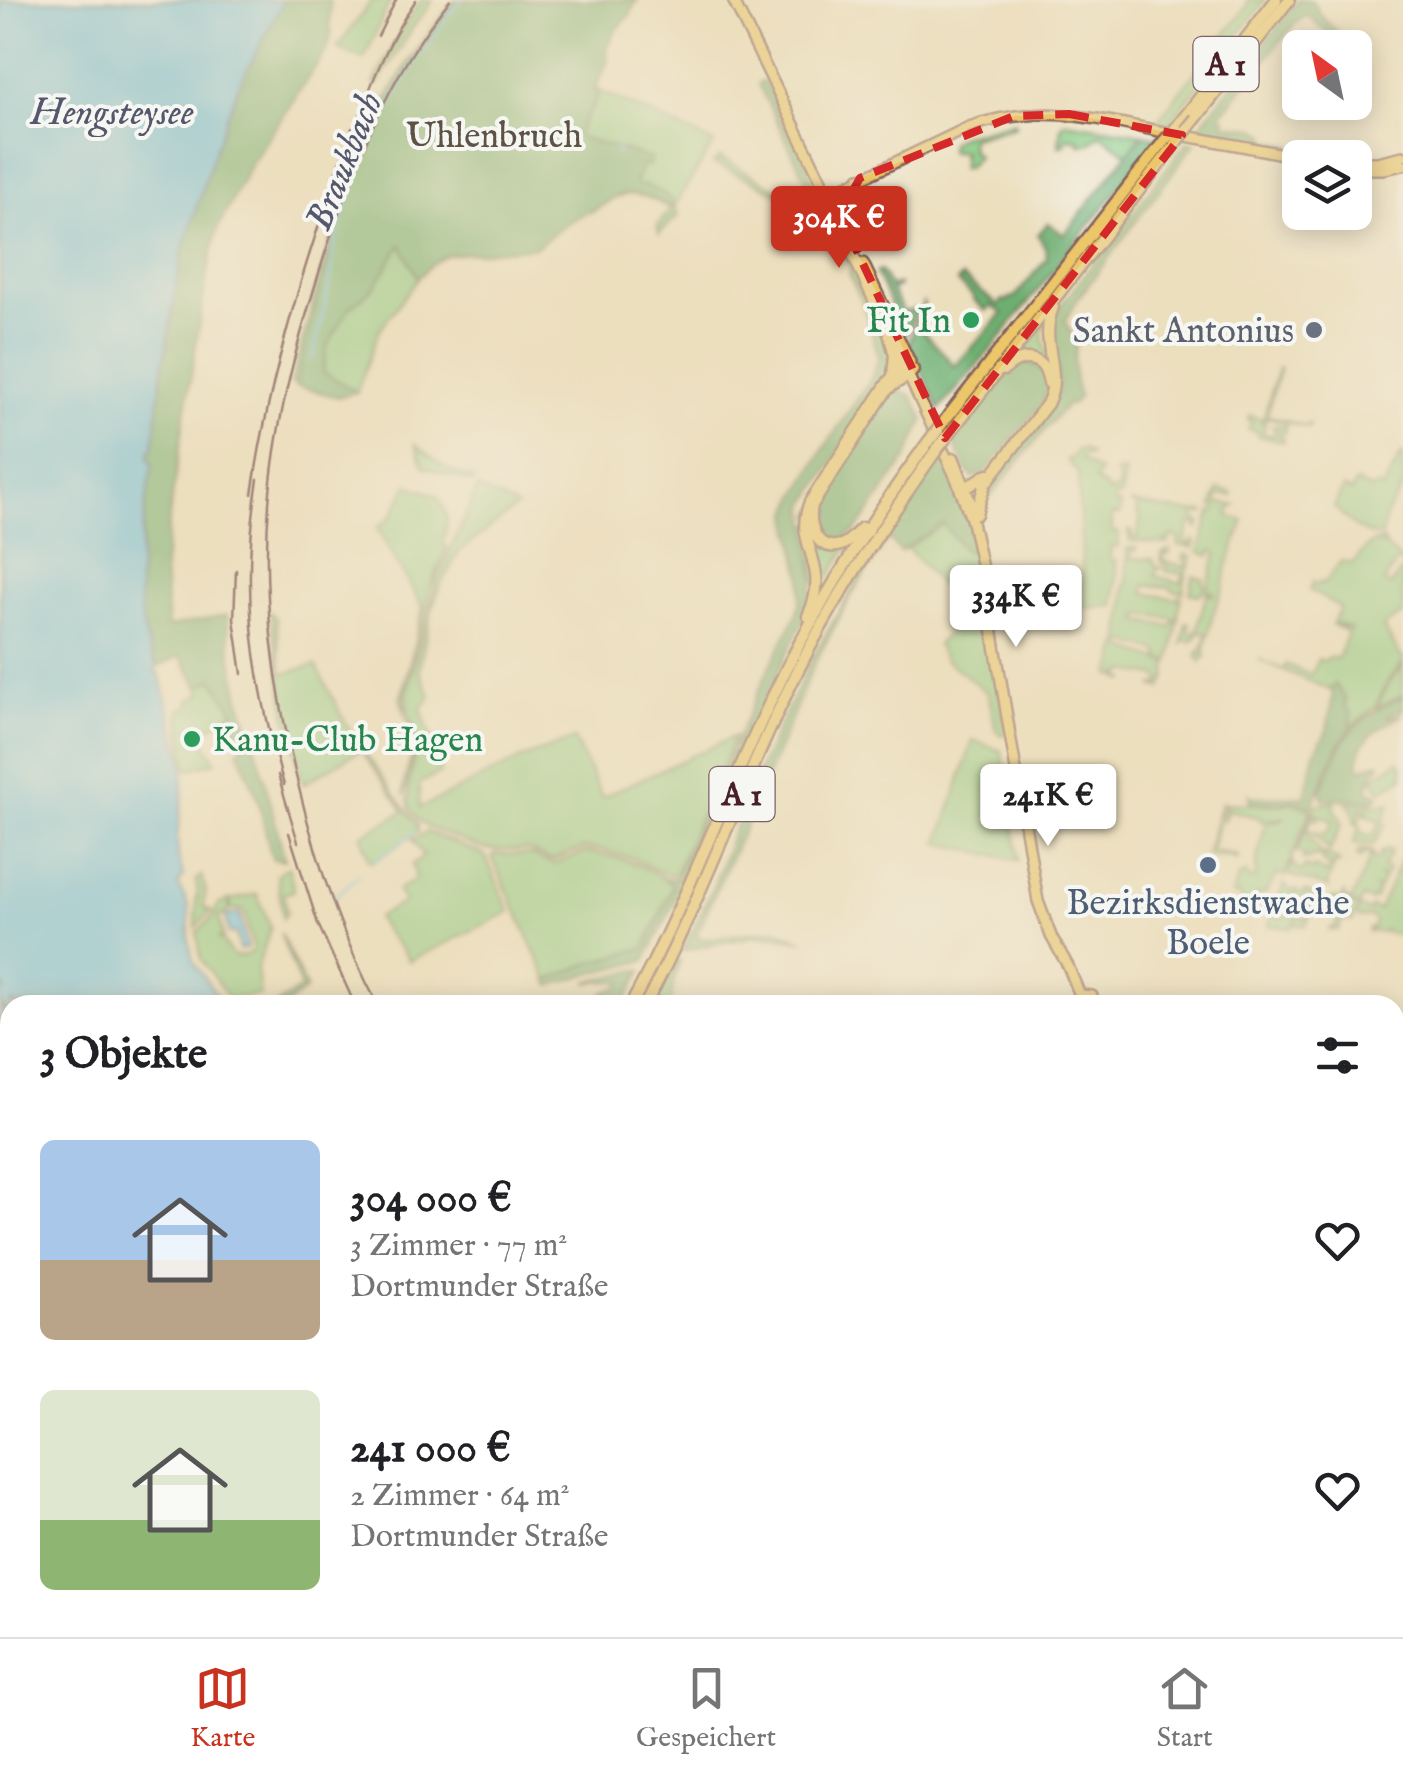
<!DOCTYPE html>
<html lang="de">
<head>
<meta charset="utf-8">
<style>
  :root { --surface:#fff; --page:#f2f2f2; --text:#202124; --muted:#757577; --line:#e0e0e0; --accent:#c8321e }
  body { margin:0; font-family:"IM FELL English",serif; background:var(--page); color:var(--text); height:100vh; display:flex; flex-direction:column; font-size:38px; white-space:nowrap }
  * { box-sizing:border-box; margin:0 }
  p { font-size:32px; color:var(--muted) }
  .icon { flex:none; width:55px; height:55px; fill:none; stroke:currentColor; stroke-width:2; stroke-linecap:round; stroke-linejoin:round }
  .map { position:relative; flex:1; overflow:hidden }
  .details { position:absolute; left:0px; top:995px; width:1405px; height:642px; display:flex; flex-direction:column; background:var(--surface); border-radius:30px 30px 0 0; box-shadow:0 5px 25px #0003 }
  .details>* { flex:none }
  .needle { width:65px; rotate:327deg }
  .fabs { position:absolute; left:1282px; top:30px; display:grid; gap:20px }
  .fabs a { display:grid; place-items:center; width:90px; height:90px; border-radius:15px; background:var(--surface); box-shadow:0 5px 25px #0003; font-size:50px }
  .price { position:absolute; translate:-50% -85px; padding:0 22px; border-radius:10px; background:#fff; color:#222; font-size:32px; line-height:65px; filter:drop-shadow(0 2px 5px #0008) }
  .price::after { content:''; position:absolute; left:50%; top:60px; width:30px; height:22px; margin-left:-15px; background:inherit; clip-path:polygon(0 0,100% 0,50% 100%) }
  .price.active { background:var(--accent); color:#fff }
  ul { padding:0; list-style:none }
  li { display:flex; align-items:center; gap:30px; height:250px; padding:0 40px }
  li span { display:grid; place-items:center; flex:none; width:280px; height:200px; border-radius:15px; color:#555 }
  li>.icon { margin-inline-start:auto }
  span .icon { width:120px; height:120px; fill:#fffc; stroke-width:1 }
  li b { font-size:42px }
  h2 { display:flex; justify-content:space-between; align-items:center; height:120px; padding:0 40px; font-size:42px }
  .menu { display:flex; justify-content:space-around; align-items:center; height:140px; border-top:2px solid var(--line); background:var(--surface); font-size:28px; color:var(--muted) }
  .menu a { display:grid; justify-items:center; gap:5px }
  .menu .active { color:var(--accent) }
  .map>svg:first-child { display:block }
  .green { fill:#89cb83; stroke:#6a7557; stroke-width:2.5 }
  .forest { fill:#6eaf71; stroke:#5c674e; stroke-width:2.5 }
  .water { fill:#69c0e6; stroke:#5a7088; stroke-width:2.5 }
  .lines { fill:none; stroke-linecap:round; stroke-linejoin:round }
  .stream { stroke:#69c0e6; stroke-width:2.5 }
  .ferry { stroke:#55576c; stroke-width:2.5; stroke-dasharray:12 10; stroke-linecap:butt }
  .minor-casing { stroke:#83625e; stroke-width:11 }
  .major-casing { stroke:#83625e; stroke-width:14 }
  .highway-casing { stroke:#83625e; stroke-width:15 }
  .minor { stroke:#fff; stroke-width:6 }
  .major { stroke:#ecc669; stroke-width:9 }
  .highway { stroke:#ecc669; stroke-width:10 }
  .rail { stroke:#4a1f2b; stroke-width:2.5 }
  .highway-bridge-casing { stroke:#83625e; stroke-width:15; stroke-linecap:butt }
  .highway-bridge { stroke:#ecc669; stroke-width:10 }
  .marked { fill:none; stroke:#d62828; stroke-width:8; stroke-dasharray:20 12; stroke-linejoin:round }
  .leisure-dot { fill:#2e9e5b; stroke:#f6f6f2; stroke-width:4 }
  .worship-dot { fill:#6b7280; stroke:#f6f6f2; stroke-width:4 }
  .service-dot { fill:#5c6f8a; stroke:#f6f6f2; stroke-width:4 }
  .labels { text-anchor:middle; stroke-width:8; stroke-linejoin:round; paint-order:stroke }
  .shield { fill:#f6f6f2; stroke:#7e6067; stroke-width:2.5 }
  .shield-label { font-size:32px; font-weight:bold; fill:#4a1f2b }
  .park-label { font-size:35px; fill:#5d5345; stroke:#f6f6f2 }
  .leisure-label { font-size:35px; fill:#27864d; stroke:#f6f6f2; text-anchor:end }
  .worship-label { font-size:35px; fill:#5b616d; stroke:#f6f6f2; text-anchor:end }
  .service-label { font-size:35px; fill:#4e5e75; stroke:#f6f6f2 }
  .water-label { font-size:38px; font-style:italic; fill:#55576c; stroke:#f6f6f2 }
</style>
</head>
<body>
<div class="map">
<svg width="1403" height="1637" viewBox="0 0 1403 1637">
  <rect width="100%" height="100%" fill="#f6f6f2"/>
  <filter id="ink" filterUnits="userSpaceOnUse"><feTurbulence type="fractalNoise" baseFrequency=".01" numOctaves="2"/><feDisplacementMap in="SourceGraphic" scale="20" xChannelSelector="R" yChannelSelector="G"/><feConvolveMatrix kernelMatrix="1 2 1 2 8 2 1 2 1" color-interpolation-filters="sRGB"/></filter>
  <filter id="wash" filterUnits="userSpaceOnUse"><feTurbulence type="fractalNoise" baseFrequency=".0048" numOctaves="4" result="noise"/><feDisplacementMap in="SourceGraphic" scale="40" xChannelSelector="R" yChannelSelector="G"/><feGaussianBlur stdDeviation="2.25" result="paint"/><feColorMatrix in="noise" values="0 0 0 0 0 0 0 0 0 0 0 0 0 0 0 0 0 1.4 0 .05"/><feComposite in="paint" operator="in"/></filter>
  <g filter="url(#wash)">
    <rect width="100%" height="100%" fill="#ecdfbe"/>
    <path class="green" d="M372 0H391L364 59 337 48Z
      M421 0H433L412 29 377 85 374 84C387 54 402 27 421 0Z
      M455 0H638L607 41 603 72 596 89 714 143 676 204 669 208 645 196 629 194 613 199 591 213 589 211 450 253 416 273 418 278 379 330 357 392 346 386 336 392 291 383C319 279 345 168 401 74 417 48 436 24 455 0Z
      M1247 0H1266L1168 125 1156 122 1247 6Z
      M1014 122 1015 126 971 137 970 149 977 156 970 165 962 169V151H949L950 143 960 136Z
      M1065 122 1143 134 1127 156 1126 153 1101 134 1088 144H1079V139L1066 138 1065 144 1059 146 1061 127Z
      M1045 320 1042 335 1051 369 1015 357 1031 340 1035 342 1032 338Z
      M1278 368H1280L1267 415 1306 426 1308 423 1310 424 1309 428 1266 417 1263 433 1273 436 1275 428 1271 426 1286 425 1284 433 1280 432 1278 435 1283 438 1282 442 1258 436V432L1248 429 1252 421 1248 420 1249 415 1260 418 1262 422Z
      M415 444 447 469 474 479 473 483 424 467Z
      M1083 448 1090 454 1088 456 1084 455 1081 460 1100 472 1095 480 1106 488 1109 493 1119 488V477L1115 474 1121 470 1125 474 1121 496H1116L1115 504 1121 505 1120 515H1112V532L1119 533 1118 547H1111L1110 560 1117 561 1115 567 1117 568 1115 598 1113 601 1115 606 1084 608 1078 473 1067 460 1075 455 1076 451Z
      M1403 452V488L1399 490 1401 492 1386 514 1382 536C1358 536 1349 521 1334 507L1343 488 1351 492 1356 482 1372 490 1377 486 1383 489Z
      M408 485 437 495C450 517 448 519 443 544L447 547 430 589 404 694 405 713 416 745 404 796C401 777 412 764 413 746 414 730 403 712 400 697L402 694 423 608 377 528 391 517Z
      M478 488 517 507 460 551 441 583 432 609 419 670 431 697 421 709 431 738 442 740 446 745 439 764 440 773 419 784 420 808 523 758 574 739 602 797 735 736 676 871 672 875 665 874 632 858 602 850 584 848 552 860 528 850H493L480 848 427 827 418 820 410 808 408 799 410 778 418 744 408 710 407 693 437 579Z
      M1218 489 1233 493 1232 496 1218 495 1217 503 1236 505 1230 510 1229 516 1244 521 1227 567 1224 586 1213 614 1205 648 1206 658 1202 657 1201 662 1197 657 1199 651 1202 652 1207 634 1199 631 1196 639 1193 638 1191 642 1185 640 1182 643 1186 622 1190 624 1188 631 1196 633 1207 592 1212 596 1214 592 1204 589 1199 595 1190 593 1193 576 1204 579 1203 584 1208 586 1217 553 1211 551 1210 556 1199 552 1211 512H1215L1216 507 1212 506Z
      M1130 503 1181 511 1204 512 1203 514 1196 513 1195 519 1201 522 1199 529 1196 528 1197 524 1191 522 1185 543 1191 545 1193 540 1196 542 1194 548 1178 545 1179 538 1171 536 1168 544 1165 541 1164 544 1130 541 1128 531H1132V537H1138L1140 515 1137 514V505Z
      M807 524 849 545 819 594Z
      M943 524 965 551 975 552 1006 731 1004 735 1000 734 996 730 988 693 944 659 937 645 962 616 958 605 907 548Z
      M1383 540 1385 545 1377 543 1385 547 1403 561V564L1397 561 1384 582 1391 586 1403 568V616L1401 615 1383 627 1403 659V663L1389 679 1375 707 1351 727V712L1345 708 1341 695 1335 685 1330 690 1258 659 1283 670 1286 664 1311 675 1318 659 1326 661 1328 658H1338L1348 633 1331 624 1352 630 1333 622 1340 608 1309 590 1313 582 1318 585 1321 582 1324 584 1341 561 1353 564C1361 554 1368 541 1383 540Z
      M1127 548H1136L1135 551 1131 552V558L1153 559 1156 567 1163 568 1157 569 1155 576 1172 580 1173 582H1181L1184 574 1165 571 1167 567 1161 562 1162 553 1170 550 1169 555 1164 554V561L1185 567 1187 560 1183 559 1185 554 1192 556 1186 574 1183 593 1172 590 1170 587 1145 585V593L1177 599 1178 596 1182 597 1178 613 1179 619 1140 614 1139 621 1172 626 1174 620 1178 621 1170 662 1159 658 1160 652 1125 641 1122 647 1168 663 1167 677 1162 688 1154 687V685L1159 686 1161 680 1156 676 1124 671 1122 678 1127 679 1125 681 1120 679 1121 674 1119 673 1118 677 1111 675 1121 637 1124 604 1126 603 1124 601 1125 585 1127 582Z
      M270 612 276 618 282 674 316 665 352 735 418 826V831L374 862 369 860 361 835 404 811 361 750 303 784 287 716Z
      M1403 666V694L1377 708 1390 681Z
      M213 678 235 712 206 730 203 725 197 728 216 762 187 770 179 711 191 705 189 700 202 693 199 687Z
      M973 740 1002 751 1019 861 939 843Z
      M1399 761 1403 768V777L1381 791 1373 778Z
      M1335 802V809L1342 823 1330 851 1311 832 1326 834 1333 821 1321 816 1317 820H1315L1317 813 1313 811 1316 805Z
      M1221 803 1282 805 1292 803 1311 809 1284 877 1278 874 1266 893 1257 895 1255 903H1245L1237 895H1232L1239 876 1247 874 1248 878 1255 879 1257 858 1266 822 1283 820 1284 817 1260 821V818L1228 810 1223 823 1227 805 1224 804 1211 850 1238 856 1237 860 1222 855 1216 857 1206 854Z
      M1348 803H1373L1375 805 1390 803 1383 822 1386 824 1374 844H1353L1361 824 1360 831 1370 836 1376 831 1380 821 1364 814 1370 807 1365 812 1362 808 1359 810 1362 815 1360 819 1356 820 1359 822 1358 825 1354 823 1355 816Z
      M1312 812 1314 813 1307 832C1310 841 1318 847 1322 857L1312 856 1310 860 1302 859 1306 855 1297 852Z
      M427 832 485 855 510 912 409 961C400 945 384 935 377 917L404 902 397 890 416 879 412 864 424 856 412 840Z
      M1386 849 1391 851 1383 867 1388 869 1384 877 1378 875 1383 879 1379 888H1375L1378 890 1375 899 1372 898 1371 901 1362 897 1359 906 1342 900 1359 908 1357 913 1360 908 1369 911 1371 907 1379 910 1403 855V936L1385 932 1386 929 1383 932H1368L1369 928 1372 930 1375 921 1372 917 1360 918 1356 914 1353 921 1343 920 1338 930H1329L1330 928H1334L1343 905 1335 902 1331 912 1327 911 1333 897 1339 900 1345 892 1344 898 1351 901 1371 856 1364 852 1361 858 1357 856 1359 850H1371L1375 860 1380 859V852H1385Z
      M585 852C616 855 648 866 673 885L645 948 593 962 548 980 492 857 495 854 531 855 554 864Z
      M1325 853 1340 862 1339 864H1335L1327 885 1330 888 1288 875 1293 860V867L1302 871 1305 866 1313 871 1314 867 1326 874 1331 866 1322 862Z
      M289 867 294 891 284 894 287 913 283 918 277 876 281 871Z
      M202 875 206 892 203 906 211 911 196 927V897H198L196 880Z
      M1284 884 1293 893 1295 889 1299 893 1304 894 1305 891 1325 900 1320 911 1293 902 1294 900 1292 899 1289 902 1293 904 1292 906H1286L1289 902 1280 899 1283 903 1276 905Z
      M257 894 271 928 257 968 260 995 229 999 201 959 197 932 213 917 218 905 228 900 230 910 219 917 223 937H219V941L223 940 226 947 233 956C240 957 250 955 254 949 249 936 247 923 244 910L232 909 230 900Z
      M1274 910H1276L1274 915 1282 919 1286 912 1305 919 1311 910 1316 911H1312L1306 926 1297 925 1296 921 1292 928 1280 927 1279 924V927L1268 926Z
      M678 960 680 962 673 981 671 1004 653 1005Z
      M1395 1337 1403 1344V1423L1401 1437 1395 1440Z
      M279 1628H378L375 1629 377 1633C367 1637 364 1637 354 1632L352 1635 356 1637H320L315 1633 307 1637H278Z
      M1212 1628H1352L1351 1637H1213Z"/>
    <path class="forest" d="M284 0H330V29L332 31 328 48 251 164 217 230 206 280 170 511 164 566 168 627 227 615 231 655 242 706 258 754 285 860 273 859 271 855 258 799 238 750 243 746 227 717 234 711 213 679 199 687 180 656 157 667C122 599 149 521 150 450L153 449 162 372 182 253 215 149 238 87Z
      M457 0H637L629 16 613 34 607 51 608 61 594 91 599 94 576 136 652 159 649 166 643 164 635 183 640 186 644 185C663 193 673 194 678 216L659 234 657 226 672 207C656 200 638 192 620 195L567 223 536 247 447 255 432 264 418 278 401 245 375 286 348 310 327 347 323 372 357 392 338 397 295 386C328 251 365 109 457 0Z
      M1298 0H1311L1324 19 1354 47H1344L1307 15 1296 22 1220 116 1225 117 1224 124 1256 128 1267 134V140L1294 146 1292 149 1196 131Z
      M761 81H765L773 96 776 109 782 122 792 133 888 339 893 355 891 370 806 505 814 579 806 615 753 722 685 881 645 961 588 974 551 986 548 980 593 962 645 948 673 886 665 879H675L765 677 796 615 800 602 802 578 791 526 790 512 796 497 823 450 872 377 879 357 862 302 849 275 850 272C846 262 844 250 838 242 814 207 751 180 713 163L720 157 785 193 825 223 827 222 758 84Z
      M1143 134 1159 137 993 347 939 410 909 343 923 303 924 306 917 325 955 366 1003 313 991 306 986 311 973 299 974 297 957 282 962 277 998 305 1003 300 1005 301 1016 296 1047 258 1046 249 1038 235 1048 223 1064 235Z
      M1187 142 1195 143 1077 300 1065 321 1077 343 1074 361 1075 382 1079 396 1072 405 1068 404 1057 415 988 499 983 498 986 488 1039 419C1077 390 1043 355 1054 319 1056 314 1059 310 1061 305Z
      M880 270 890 287 898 284 899 286 891 291 904 313 914 309 916 312 906 336 876 273Z
      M1027 362 1041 367 1048 386 1043 403 985 473 973 478 967 471 953 442 1002 378 1011 369Z
      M900 391 912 396 924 419 907 458 857 530 836 544 821 540 812 515 889 392Z
      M944 457 971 526 975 552 965 551 943 524 900 552 888 538 850 598 814 665 757 800 696 935 703 939 777 929 804 941 774 936 751 937 682 951 713 887 740 813 765 756 811 659 889 527 932 466Z
      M1335 684 1346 700 1345 708 1351 712V727L1338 746 1312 806 1291 800 1284 803 1249 802V794L1253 797 1305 796 1315 752 1327 730 1333 693 1330 690Z
      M1403 696V710L1392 713 1386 717 1403 715C1381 726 1352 741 1360 769L1379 762 1381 764 1371 777 1372 781 1367 786 1369 790 1379 796 1375 800 1323 799 1321 792C1343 735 1348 724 1403 696Z
      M280 933 307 989 286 1005H275L301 988Z
      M637 970 642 971 623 1005H598L603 993 619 987 622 981 603 982 601 980 589 983 588 981Z
      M0 1059 10 1077V1403L0 1398Z"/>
    <path class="water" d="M0 0H284L238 87 215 149 182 253 162 372 153 449 150 450 149 459 153 461C143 528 125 604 157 667L154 670 156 673H159L161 679 183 759V796L177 837 179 861 184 876 178 884 189 907V940L193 961 223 1005H10V1063L0 1044Z
      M240 913 247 948 239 950 236 933 229 934 225 916Z
      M118 1628H212L208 1637H115Z"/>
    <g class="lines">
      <path class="stream" d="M616 154 618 147
        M313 359C318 331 326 304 331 276 333 265 331 256 334 245 361 151 398 76 461 0
        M375 861 415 832
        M334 897 359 875
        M1242 1637 1243 1628
        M1402 1637 1403 1636"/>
      <path class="ferry" d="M0 5 2 0
        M0 981 13 1005
        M0 1002 10 1021"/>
    </g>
  </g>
  <g filter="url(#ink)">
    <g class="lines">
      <defs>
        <path id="minor" d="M1395 1080 1403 1068"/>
        <path id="major" d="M733 0 822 182 831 208 956 478 972 522 982 568 1038 901 1051 936 1068 966 1080 995
          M1355 162H1377L1403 156
          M1355 169H1384L1403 165
          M827 195 969 127C1042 102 1096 119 1169 133 1213 141 1257 148 1300 158
          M848 232 846 206 860 178
          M863 263 910 362
          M954 458 975 514
          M1080 995 1092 996 1095 1005
          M1395 1380H1403
          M1212 1628 1213 1637"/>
        <path id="highway" d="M1196 118 1289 0
          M1176 128 1276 0
          M889 334 895 355 893 375
          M1004 370C1023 353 1045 355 1049 383
          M949 415 1164 141
          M955 426 1176 143
          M961 491 988 474
          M976 514 985 484 1047 404C1064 370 1038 344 1053 307
          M808 616C814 603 818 590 816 575 812 546 798 533 810 502L889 381 902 369 913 370C907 379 894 382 886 391L812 505C808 524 816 553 841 545 850 542 855 534 862 528
          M631 1005C686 904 724 797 774 694 817 604 870 521 929 441
          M645 1005C707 891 747 766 808 651 845 581 890 516 935 452
          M228 1637 231 1628
          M240 1637 243 1628"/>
      </defs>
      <use href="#minor" class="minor-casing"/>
      <use href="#major" class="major-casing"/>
      <use href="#highway" class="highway-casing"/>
      <use href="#minor" class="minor"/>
      <use href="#major" class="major"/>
      <use href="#highway" class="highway"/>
      <path class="rail" d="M378 36 396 0
        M350 143C368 92 385 44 416 0
        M258 479C240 591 253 678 284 785
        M252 494C271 365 309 250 352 128
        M236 570 234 619 242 674
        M278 775 298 842
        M289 833 318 924 355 1005
        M378 1005C342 938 318 866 300 792 275 694 260 594 270 492 277 412 300 333 324 257 354 163 388 76 450 0
        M0 1055 10 1073
        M651 1628 652 1637
        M666 1628 667 1637"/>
      <defs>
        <path id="highway-bridge" d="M1164 141 1176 128
          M1176 143 1196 118
          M929 441 949 415
          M935 452 955 426"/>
      </defs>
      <use href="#highway-bridge" class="highway-bridge-casing"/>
      <use href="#highway-bridge" class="highway-bridge"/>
    </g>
  </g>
  <path d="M0 0H1403V1637H0ZM1069 114 1182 135 945 438 848 232 847 201 860 178 1014 116Z" fill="#ecdfbe" fill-opacity=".55" fill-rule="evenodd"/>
  <path class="marked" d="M1069 114 1182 135 945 438 848 232 847 201 860 178 1014 116Z"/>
  <g class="leisure-dot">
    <circle cx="971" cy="320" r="10"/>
    <circle cx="192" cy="739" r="10"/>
  </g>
  <circle class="worship-dot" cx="1314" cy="330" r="10"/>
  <circle class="service-dot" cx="1208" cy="865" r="10"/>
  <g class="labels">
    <g class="shield">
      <rect x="1193.5" y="37" width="65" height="54" rx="8"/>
      <rect x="709.5" y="767" width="65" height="54" rx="8"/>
    </g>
    <g class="shield-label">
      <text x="1226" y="75">A 1</text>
      <text x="742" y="805">A 1</text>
    </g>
    <g class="park-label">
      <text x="494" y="147">Uhlenbruch</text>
    </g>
    <g class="leisure-label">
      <text x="951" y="332">Fit In</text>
      <text x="212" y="751" text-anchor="start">Kanu-Club Hagen</text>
    </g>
    <g class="worship-label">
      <text x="1294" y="342">Sankt Antonius</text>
    </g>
    <g class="service-label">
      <text x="1208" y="914">Bezirksdienstwache<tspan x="1208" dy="40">Boele</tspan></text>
    </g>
    <g class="water-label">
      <text x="112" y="124">Hengsteysee</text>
      <text transform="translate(343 161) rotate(-68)" y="13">Braukbach</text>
    </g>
  </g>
</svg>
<div class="fabs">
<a><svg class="needle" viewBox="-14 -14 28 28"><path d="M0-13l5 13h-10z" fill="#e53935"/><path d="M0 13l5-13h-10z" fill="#757577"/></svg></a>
<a><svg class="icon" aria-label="layers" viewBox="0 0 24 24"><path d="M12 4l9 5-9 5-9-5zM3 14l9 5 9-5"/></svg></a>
</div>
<b class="price active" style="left:839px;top:271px">304K €</b>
<b class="price" style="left:1016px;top:650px">334K €</b>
<b class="price" style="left:1048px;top:849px">241K €</b>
<section class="details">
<h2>3 Objekte<svg class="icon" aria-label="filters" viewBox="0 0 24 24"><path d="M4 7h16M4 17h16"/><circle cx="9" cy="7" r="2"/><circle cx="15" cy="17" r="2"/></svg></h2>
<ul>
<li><span style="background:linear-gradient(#a9c7e8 60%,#b9a48a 0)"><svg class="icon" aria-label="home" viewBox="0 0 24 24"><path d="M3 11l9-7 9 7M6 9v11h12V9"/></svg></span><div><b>304 000 €</b><p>3 Zimmer · 77 m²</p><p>Dortmunder Straße</p></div><svg class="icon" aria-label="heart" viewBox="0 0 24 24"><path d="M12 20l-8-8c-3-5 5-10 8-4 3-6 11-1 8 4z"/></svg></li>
<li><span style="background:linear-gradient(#dfe7d0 65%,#8fb573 0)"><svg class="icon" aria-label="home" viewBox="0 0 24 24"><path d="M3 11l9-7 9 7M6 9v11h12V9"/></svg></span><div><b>241 000 €</b><p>2 Zimmer · 64 m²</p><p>Dortmunder Straße</p></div><svg class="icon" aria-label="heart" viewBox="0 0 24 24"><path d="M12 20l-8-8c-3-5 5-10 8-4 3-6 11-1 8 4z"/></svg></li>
</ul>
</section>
</div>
<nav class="menu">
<a class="active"><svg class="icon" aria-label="map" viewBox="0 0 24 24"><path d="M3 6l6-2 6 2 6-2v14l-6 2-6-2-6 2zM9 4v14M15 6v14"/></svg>Karte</a>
<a><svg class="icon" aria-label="saved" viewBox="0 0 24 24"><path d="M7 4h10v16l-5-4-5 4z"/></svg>Gespeichert</a>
<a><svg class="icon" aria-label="home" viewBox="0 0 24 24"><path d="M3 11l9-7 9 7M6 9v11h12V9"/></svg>Start</a>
</nav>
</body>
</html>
